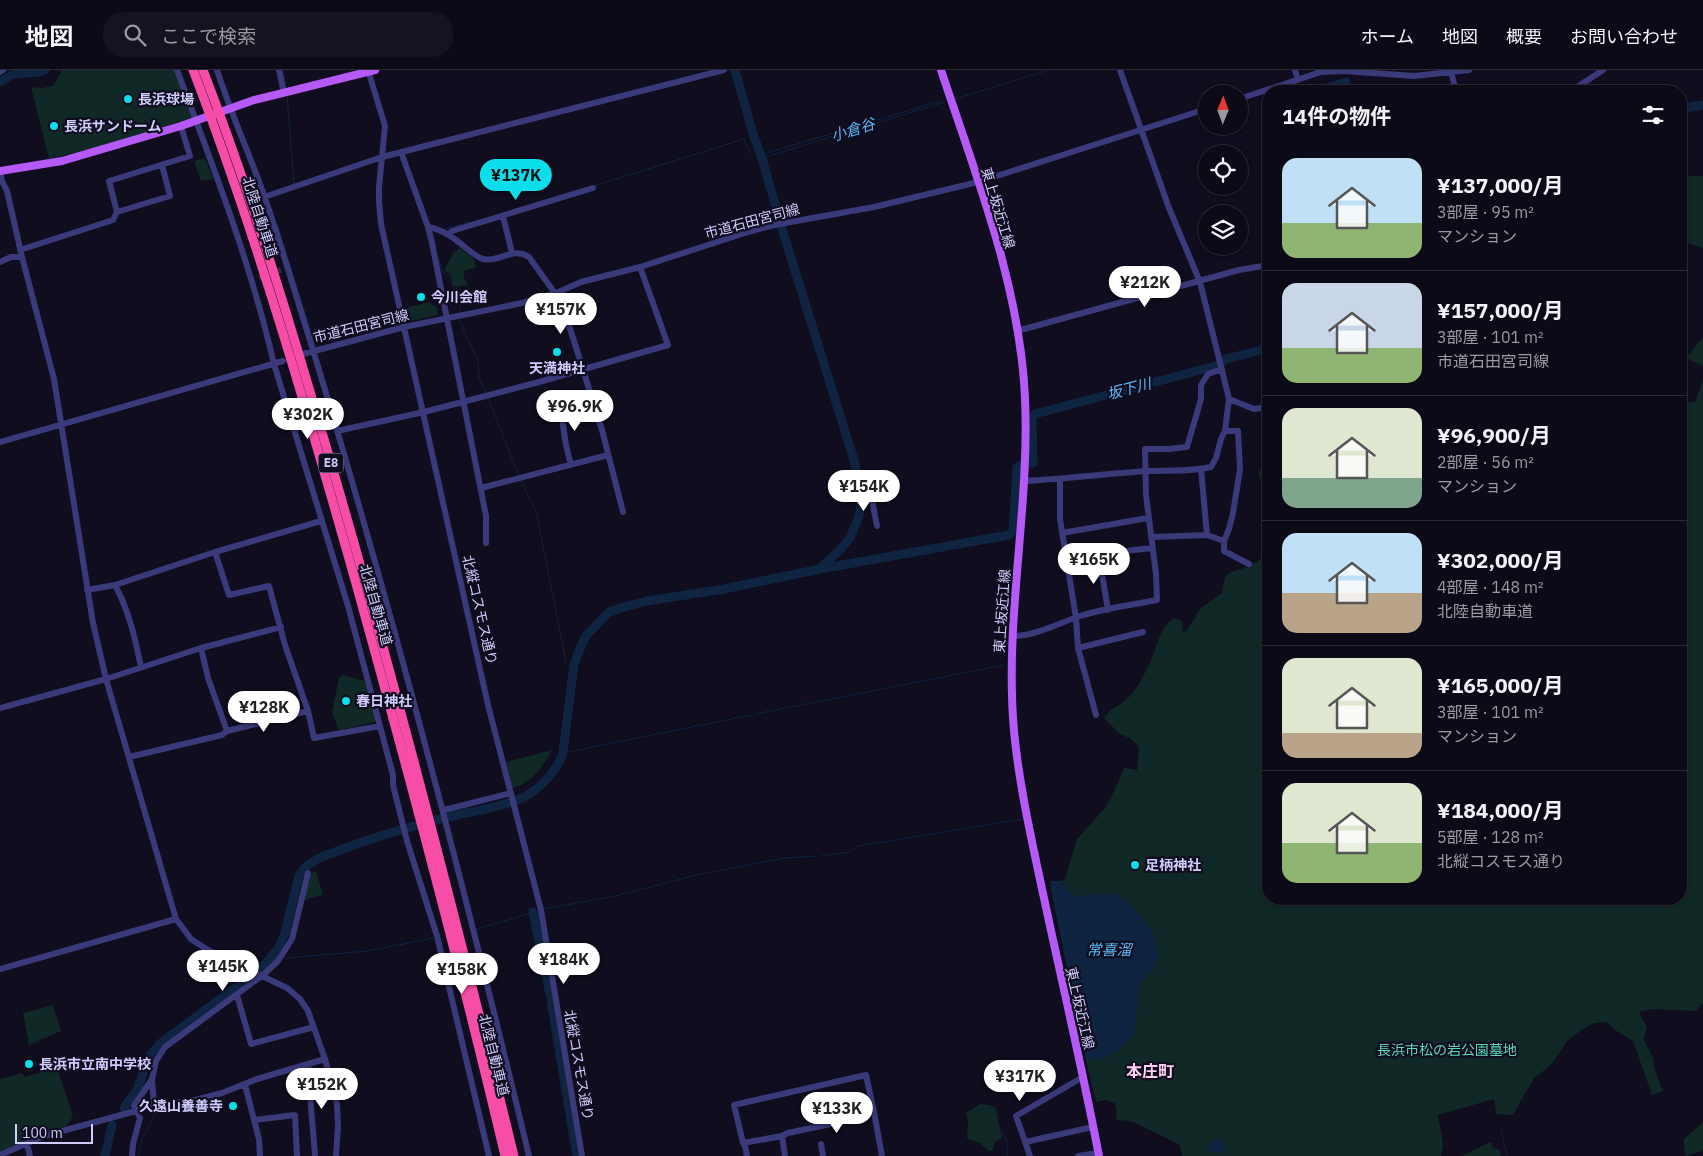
<!DOCTYPE html>
<html lang="ja">
<head>
<meta charset="utf-8">
<style>
  :root { --surface:#0b0a16; --page:#14131f; --text:#f1f3f6; --muted:#9a9aa1; --line:#2b2b35; --accent:#0bddea }
  body { margin:0; font-family:"IBM Plex Sans","Noto Sans JP",sans-serif; background:var(--page); color:var(--text); height:100vh; display:flex; flex-direction:column; font-size:19px; white-space:nowrap }
  * { box-sizing:border-box; margin:0 }
  p { font-size:16px; color:var(--muted) }
  .icon { flex:none; width:28px; height:28px; fill:none; stroke:currentColor; stroke-width:2; stroke-linecap:round; stroke-linejoin:round }
  .map { position:relative; flex:1; overflow:hidden }
  .sheet { position:absolute; left:1262px; top:15px; width:425px; height:820px; display:flex; flex-direction:column; background:var(--surface); border-radius:20px; box-shadow:0 1px 4px #0004,0 0 0 1px var(--line) }
  .sheet>* { flex:none }
  .needle { width:32px; rotate:1deg }
  .tools { position:absolute; left:1198px; top:15px; display:grid; gap:10px }
  .tools a { display:grid; place-items:center; width:50px; height:50px; border-radius:50%; background:var(--surface); box-shadow:0 1px 4px #0004,0 0 0 1px var(--line); font-size:25px }
  .scale { position:absolute; left:15px; bottom:12px; width:78px; box-sizing:border-box; padding-left:5px; border:2px solid #d0ccfd; border-top:0; font-size:14px; line-height:18px; white-space:nowrap; color:#d0ccfd; -webkit-text-stroke:4px #0f0d1e; paint-order:stroke }
  .price { position:absolute; translate:-50% -42px; padding:0 11px; border-radius:18px; background:#fff; color:#222; font-size:16px; line-height:32px; filter:drop-shadow(0 1px 2px #0008) }
  .price::after { content:''; position:absolute; left:50%; top:30px; width:15px; height:11px; margin-left:-8px; background:inherit; clip-path:polygon(0 0,100% 0,50% 100%) }
  .price.active { background:var(--accent); color:#111 }
  ul { padding:0; list-style:none }
  li { display:flex; align-items:center; gap:15px; height:125px; padding:0 20px }
  li+li { border-top:1px solid var(--line) }
  li span { display:grid; place-items:center; flex:none; width:140px; height:100px; border-radius:15px; color:#555 }
  li>.icon { margin-inline-start:auto }
  span .icon { width:60px; height:60px; fill:#fffc; stroke-width:1 }
  li b { font-size:21px }
  h2 { display:flex; justify-content:space-between; align-items:center; height:60px; padding:0 20px; font-size:21px }
  header { display:flex; align-items:center; gap:30px; box-sizing:border-box; height:70px; padding:0 25px; background:var(--surface); border-bottom:1px solid var(--line) }
  header strong { font-size:24px }
  nav { display:flex; gap:28px; margin-inline-start:auto; font-size:18px }
  .search { width:350px; height:45px; background:var(--page); display:flex; align-items:center; gap:12px; box-sizing:border-box; padding:0 18px; border-radius:20px; color:var(--muted); font-size:19px }
  .map>svg:first-child { display:block }
  .green { fill:#102826 }
  .water { fill:#0e2441 }
  .lines { fill:none; stroke-linecap:round; stroke-linejoin:round }
  .stream { stroke:#0e2441; stroke-width:1 }
  .river { stroke:#0e2441; stroke-width:9 }
  .minor-tunnel { stroke:#2c2a3f; stroke-width:6; stroke-dasharray:6 3; stroke-linecap:butt }
  .minor { stroke:#3a3a7b; stroke-width:6 }
  .major { stroke:#b559f7; stroke-width:8 }
  .highway { stroke:#f74da6; stroke-width:9 }
  .poi-dot { fill:#0bddea; stroke:#0f0d1e; stroke-width:2 }
  .labels { text-anchor:middle; stroke-width:4.5; stroke-linejoin:round; paint-order:stroke }
  .shield { fill:#0f0d1e; stroke:#9693ba; stroke-width:1 }
  .shield-label { font-size:12px; font-weight:bold; fill:#d0ccfd }
  .poi-label { font-size:14px; font-weight:bold; fill:#d0ccfd; stroke:#0f0d1e; text-anchor:start }
  .street-label { font-size:14px; fill:#d0ccfd; stroke:#0f0d1e }
  .park-label { font-size:14px; fill:#5dd8b4; stroke:#0f0d1e }
  .water-label { font-size:15px; font-style:italic; fill:#60b8f8; stroke:#0f0d1e }
  .quarter-label { font-size:16px; font-weight:bold; fill:#fdceee; stroke:#0f0d1e }
</style>
</head>
<body>
<header>
<strong>地図</strong>
<div class="search"><svg class="icon" aria-label="search" viewBox="0 0 24 24"><circle cx="10" cy="10" r="6"/><path d="M15 15l6 6"/></svg>ここで検索</div>
<nav><a>ホーム</a><a>地図</a><a>概要</a><a>お問い合わせ</a></nav>
</header>
<div class="map">
<svg width="1703" height="1086" viewBox="0 0 1703 1086">
  <rect width="100%" height="100%" fill="#0f0d1e"/>
  <path class="green" d="M61 0H178L197 47 90 79 49 89 31 17 42 18 53 16 61 2Z
    M205 88 213 109 201 111 194 91Z
    M1692 106H1703V178L1681 171V108Z
    M460 178 474 189 476 198 463 201 465 210 468 215 457 217 453 216 451 205 444 200 454 182Z
    M430 232 431 234 438 238 437 245 411 251 407 248 405 239 408 237Z
    M1703 267V296L1686 288Z
    M1703 311V934H1701L1697 941 1654 939 1640 941V945L1647 957 1644 970 1653 988 1655 1001 1663 1021 1652 1025 1633 971 1615 960 1606 952 1594 953 1583 959 1568 970 1551 995 1534 1008 1514 1043 1511 1045 1496 1044 1494 1029 1438 1045 1443 1074 1441 1086H1182L1180 1075 1131 1051 1116 1050 1117 1045 1115 1033 1106 1030 1096 1032 1086 990H1098L1119 980 1138 926 1140 913 1156 897 1153 864 1133 836 1097 823 1079 827 1070 824 1061 811 1065 809 1077 769 1106 737 1118 713 1124 698 1137 700 1139 679 1137 675 1131 669 1120 664 1104 648C1109 639 1120 636 1128 628 1136 621 1142 608 1147 599 1156 583 1158 558 1174 548L1182 551 1183 562 1187 560 1201 538 1222 523C1225 494 1234 505 1253 494 1259 491 1264 485 1269 481V829H1681V333L1695 332Z
    M1269 384V430L1259 406V402Z
    M342 605 365 611 376 651 375 652 340 660 338 658 332 642 339 608Z
    M552 680C543 697 532 713 513 718L506 692Z
    M316 801 323 825 304 830 310 804Z
    M53 935 61 961 29 975 23 943Z
    M57 998 73 1046 66 1057 35 1066 0 1082V1009L22 1003 24 1007Z
    M980 1034 989 1035 996 1038 1002 1068 995 1072 992 1081H988L980 1073 968 1069 967 1067 968 1051 966 1043Z
    M1703 1052V1081L1686 1086 1684 1078V1069Z
    M1491 1072 1493 1078 1499 1079 1501 1086H1461Z"/>
  <path class="water" d="M1349 7 1350 16 1328 21 1327 13Z
    M1051 811H1061L1070 824 1079 827 1097 823 1118 825 1133 836 1153 864 1159 883 1156 897 1140 913 1134 965 1119 980 1106 987 1098 990H1086L1050 815Z
    M1221 1068 1226 1077V1081H1222L1220 1085 1218 1082H1209L1207 1079C1209 1072 1214 1068 1221 1068Z"/>
  <g class="lines">
    <path class="stream" d="M283 0 286 19
      M287 25 294 115
      M955 29 1049 0
      M767 83 937 32H941
      M762 88 945 32
      M594 116 744 69 750 84
      M277 154 315 274
      M445 159 470 152
      M438 188 443 203 450 206C452 218 463 232 460 243
      M459 250 478 290 479 307 485 322
      M488 328 519 406
      M520 409 536 441 566 592
      M572 595H574
      M755 644 1004 595
      M563 683 751 645
      M821 786 850 782 858 776 1023 749
      M544 839 615 826 701 804 785 788 815 786
      M477 859 538 841
      M285 888 368 881 434 868
      M1501 1059 1507 1086
      M1002 1061 1008 1074 1007 1086
      M139 1086 142 1068 154 1047 156 1039"/>
    <path class="river" d="M735 0 754 67 762 88 782 159 854 390 862 431 859 446 850 468 841 479 820 498
      M0 12 13 4 40 2 45 0
      M1681 39 1703 35
      M1030 394 1033 393 1032 348 1035 344 1219 295 1226 289 1269 278
      M574 595 579 581 586 566 608 543 620 538 647 531 724 519 820 499 1009 465 1013 461 1017 398 1019 396
      M533 842 550 924
      M551 930 577 1086
      M124 1038 137 1020 150 985 162 972 261 899 278 879 285 863 299 806C308 789 327 785 343 779 380 765 418 754 457 745 475 741 511 735 526 726 543 716 557 700 563 683L574 595
      M105 1086 112 1055"/>
    <path class="minor-tunnel" d="M259 208 281 200"/>
    <path class="minor" d="M177 0C213 96 251 194 274 294L348 536 393 705V715L407 771 437 866 489 1086
      M217 0C231 44 250 85 265 128 282 178 297 229 313 280 394 546 464 815 529 1086
      M279 0 284 23
      M368 0 385 56 379 117V132L381 154 488 635 541 840 582 1086
      M1295 0 1298 10
      M0 2 3 0
      M1451 2 1456 21
      M1571 21 1603 0
      M1239 29 1321 2 1344 1 1414 6 1469 0
      M401 82 428 157 432 173 486 446V473
      M0 100 2 111 7 121 22 187 54 309 93 553 106 609 176 849 191 869 206 879 287 918 300 929 308 941 325 989 337 1034 338 1056 336 1086
      M264 127 382 87 724 0
      M117 142 109 111 190 86 181 56
      M503 146 512 183
      M428 157C444 160 454 168 466 178 471 182 477 187 483 189 499 193 513 176 529 187L562 233 602 360 623 442
      M449 164 452 161 593 118
      M20 180 113 150 117 142 170 126 162 95
      M0 192 11 187H22
      M1017 261 1239 200 1269 195
      M303 284 404 257 522 233 556 223 581 212 640 197 748 162 774 155 874 137 978 112 1206 39
      M1229 329 1254 339 1269 337
      M337 361 424 342 539 312 668 275 640 197
      M1225 361H1238L1240 399 1233 443 1229 459 1224 471V481L1249 494
      M0 372 283 291
      M571 395 566 375 562 349 596 339
      M1201 399 1207 465
      M1060 410V449L1076 548 1078 578 1096 645
      M1024 411C1065 409 1105 404 1146 401 1168 400 1190 402 1211 397L1216 388 1221 369 1225 361 1229 329 1200 212 1169 138 1120 0
      M481 418 608 385
      M871 425 877 456
      M1062 463 1148 448
      M1151 467 1207 465 1224 471
      M215 482 229 525 269 516 285 575 308 641
      M1099 486 1108 540
      M1067 493 1116 482 1152 478
      M115 515C129 541 135 568 141 597
      M87 520 115 515 215 482 321 451
      M1013 566C1035 566 1059 553 1080 546 1105 538 1132 535 1157 530L1156 504 1146 425 1145 379H1169L1187 377 1201 329V315L1208 304 1222 299
      M201 578 208 608 227 661
      M1078 578 1143 562
      M0 638 106 609 201 578 281 557
      M129 687 222 665 227 661 308 641 314 668 380 656
      M444 740 511 723
      M0 899 176 849
      M237 925 251 974 314 957
      M309 995C309 1025 313 1055 315 1086
      M152 1009 154 1036
      M245 1015 259 1069 260 1086
      M874 1042 882 1086
      M254 1050 295 1045 297 1086
      M782 1066 785 1086
      M1025 1072 1093 1057
      M743 1073 782 1066 788 1063 835 1053 874 1042 866 1005 734 1035 743 1073 745 1076 747 1086
      M27 1074 30 1086
      M821 1074 823 1086
      M0 1085 44 1066 154 1036 195 1030 222 1023 257 1009 325 989
      M132 1086 133 1074 140 1048 134 1036 152 1009 156 991 165 977 263 905 278 891 292 869 308 803
      M1030 1086 1016 1046 1083 1007
      M1078 1086 1098 1083"/>
    <path class="major" d="M941 0C976 106 1020 215 1025 328 1030 439 1004 550 1014 661 1019 714 1031 767 1042 819 1061 908 1082 997 1099 1086
      M0 101 62 91 181 56 254 30 375 0"/>
    <path class="highway" d="M193 0C256 164 305 334 353 503 407 697 459 891 505 1086
      M203 0C255 134 296 272 336 410 401 634 459 860 514 1086"/>
  </g>
  <g class="poi-dot">
    <circle cx="128" cy="29" r="5"/>
    <circle cx="54" cy="56" r="5"/>
    <circle cx="421" cy="227" r="5"/>
    <circle cx="557" cy="282" r="5"/>
    <circle cx="346" cy="631" r="5"/>
    <circle cx="1135" cy="795" r="5"/>
    <circle cx="29" cy="994" r="5"/>
    <circle cx="233" cy="1036" r="5"/>
  </g>
  <g class="labels">
    <rect class="shield" x="318.5" y="383.5" width="25" height="19" rx="4"/>
    <g class="shield-label">
      <text x="331" y="397">E8</text>
    </g>
    <g class="poi-label">
      <text x="138" y="34">長浜球場</text>
      <text x="64" y="61">長浜サンドーム</text>
      <text x="431" y="232">今川会館</text>
      <text x="557" y="303" text-anchor="middle">天満神社</text>
      <text x="356" y="636">春日神社</text>
      <text x="1145" y="800">足柄神社</text>
      <text x="39" y="999">長浜市立南中学校</text>
      <text x="223" y="1041" text-anchor="end">久遠山養善寺</text>
    </g>
    <g class="street-label">
      <text transform="translate(998 138) rotate(73)" y="5">東上坂近江線</text>
      <text transform="translate(260 147) rotate(72)" y="5">北陸自動車道</text>
      <text transform="translate(752 151) rotate(-15)" y="5">市道石田宮司線</text>
      <text transform="translate(361 256) rotate(-14)" y="5">市道石田宮司線</text>
      <text transform="translate(376 535) rotate(74)" y="5">北陸自動車道</text>
      <text transform="translate(480 540) rotate(77)" y="5">北縦コスモス通り</text>
      <text transform="translate(1002 541) rotate(-86)" y="5">東上坂近江線</text>
      <text transform="translate(1080 938) rotate(77)" y="5">東上坂近江線</text>
      <text transform="translate(494 985) rotate(76)" y="5">北陸自動車道</text>
      <text transform="translate(579 995) rotate(80)" y="5">北縦コスモス通り</text>
    </g>
    <g class="park-label">
      <text x="1447" y="985">長浜市松の岩公園墓地</text>
    </g>
    <g class="water-label">
      <text transform="translate(853 60) rotate(-17)" y="5">小倉谷</text>
      <text transform="translate(1129 319) rotate(-15)" y="5">坂下川</text>
      <text x="1109" y="885">常喜溜</text>
    </g>
    <g class="quarter-label">
      <text x="1150" y="1007">本庄町</text>
    </g>
  </g>
</svg>
<div class="tools">
<a><svg class="needle" viewBox="-14 -14 28 28"><path d="M0-13l5 13h-10z" fill="#e53935"/><path d="M0 13l5-13h-10z" fill="#9a9aa1"/></svg></a>
<a><svg class="icon" aria-label="locate" viewBox="0 0 24 24"><circle cx="12" cy="12" r="6"/><path d="M12 2v4M12 18v4M2 12h4M18 12h4"/></svg></a>
<a><svg class="icon" aria-label="layers" viewBox="0 0 24 24"><path d="M12 4l9 5-9 5-9-5zM3 14l9 5 9-5"/></svg></a>
</div>
<div class="scale">100 m</div>
<b class="price active" style="left:516px;top:131px">¥137K</b>
<b class="price" style="left:1145px;top:238px">¥212K</b>
<b class="price" style="left:561px;top:265px">¥157K</b>
<b class="price" style="left:575px;top:362px">¥96.9K</b>
<b class="price" style="left:308px;top:370px">¥302K</b>
<b class="price" style="left:864px;top:442px">¥154K</b>
<b class="price" style="left:1094px;top:515px">¥165K</b>
<b class="price" style="left:264px;top:663px">¥128K</b>
<b class="price" style="left:564px;top:915px">¥184K</b>
<b class="price" style="left:223px;top:922px">¥145K</b>
<b class="price" style="left:462px;top:925px">¥158K</b>
<b class="price" style="left:1020px;top:1032px">¥317K</b>
<b class="price" style="left:322px;top:1040px">¥152K</b>
<b class="price" style="left:837px;top:1064px">¥133K</b>
<section class="sheet">
<h2>14件の物件<svg class="icon" aria-label="filters" viewBox="0 0 24 24"><path d="M4 7h16M4 17h16"/><circle cx="9" cy="7" r="2"/><circle cx="15" cy="17" r="2"/></svg></h2>
<ul>
<li><span style="background:linear-gradient(#bfe0f5 65%,#8fb573 0)"><svg class="icon" aria-label="home" viewBox="0 0 24 24"><path d="M3 11l9-7 9 7M6 9v11h12V9"/></svg></span><div><b>¥137,000/月</b><p>3部屋 · 95 m²</p><p>マンション</p></div></li>
<li><span style="background:linear-gradient(#c9d6e8 65%,#8fb573 0)"><svg class="icon" aria-label="home" viewBox="0 0 24 24"><path d="M3 11l9-7 9 7M6 9v11h12V9"/></svg></span><div><b>¥157,000/月</b><p>3部屋 · 101 m²</p><p>市道石田宮司線</p></div></li>
<li><span style="background:linear-gradient(#dfe7d0 70%,#7fa58c 0)"><svg class="icon" aria-label="home" viewBox="0 0 24 24"><path d="M3 11l9-7 9 7M6 9v11h12V9"/></svg></span><div><b>¥96,900/月</b><p>2部屋 · 56 m²</p><p>マンション</p></div></li>
<li><span style="background:linear-gradient(#bfe0f5 60%,#b9a48a 0)"><svg class="icon" aria-label="home" viewBox="0 0 24 24"><path d="M3 11l9-7 9 7M6 9v11h12V9"/></svg></span><div><b>¥302,000/月</b><p>4部屋 · 148 m²</p><p>北陸自動車道</p></div></li>
<li><span style="background:linear-gradient(#dfe7d0 75%,#b9a48a 0)"><svg class="icon" aria-label="home" viewBox="0 0 24 24"><path d="M3 11l9-7 9 7M6 9v11h12V9"/></svg></span><div><b>¥165,000/月</b><p>3部屋 · 101 m²</p><p>マンション</p></div></li>
<li><span style="background:linear-gradient(#dfe7d0 60%,#8fb573 0)"><svg class="icon" aria-label="home" viewBox="0 0 24 24"><path d="M3 11l9-7 9 7M6 9v11h12V9"/></svg></span><div><b>¥184,000/月</b><p>5部屋 · 128 m²</p><p>北縦コスモス通り</p></div></li>
</ul>
</section>
</div>
</body>
</html>
